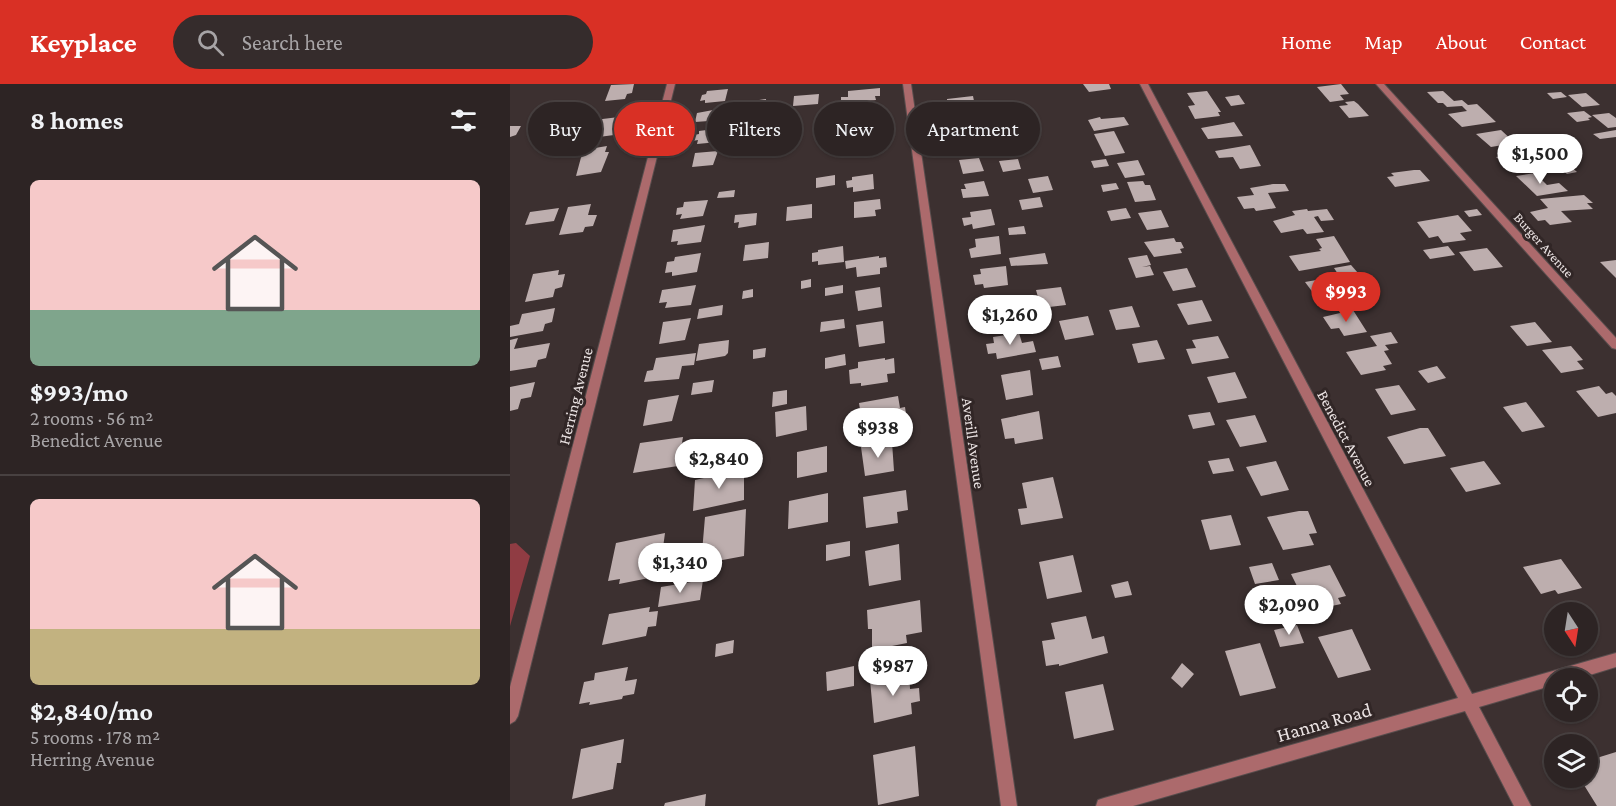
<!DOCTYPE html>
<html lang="en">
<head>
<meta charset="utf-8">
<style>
  :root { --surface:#2d2424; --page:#352c2c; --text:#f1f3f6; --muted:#a7a4a6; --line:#484141; --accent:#d93025 }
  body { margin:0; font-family:"Crimson Pro",serif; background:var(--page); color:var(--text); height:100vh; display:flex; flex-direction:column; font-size:22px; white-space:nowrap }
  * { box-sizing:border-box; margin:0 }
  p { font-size:20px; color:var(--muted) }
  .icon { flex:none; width:33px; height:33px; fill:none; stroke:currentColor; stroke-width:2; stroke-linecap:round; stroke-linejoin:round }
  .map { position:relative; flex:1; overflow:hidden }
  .panel { display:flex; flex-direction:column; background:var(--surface); width:510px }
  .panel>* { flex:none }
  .banner { position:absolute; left:18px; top:18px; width:570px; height:54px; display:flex; gap:12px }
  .needle { width:39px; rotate:168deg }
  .fabs { position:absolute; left:1034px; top:518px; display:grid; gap:12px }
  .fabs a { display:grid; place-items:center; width:54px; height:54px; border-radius:50%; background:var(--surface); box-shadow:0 2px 4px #0004,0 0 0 2px var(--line); font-size:30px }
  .price { position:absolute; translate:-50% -51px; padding:0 14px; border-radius:21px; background:#fff; color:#222; font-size:20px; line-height:39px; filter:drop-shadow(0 2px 3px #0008) }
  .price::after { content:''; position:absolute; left:50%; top:36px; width:18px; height:14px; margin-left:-9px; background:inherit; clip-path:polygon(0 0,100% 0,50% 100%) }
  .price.active { background:var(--accent); color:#fff }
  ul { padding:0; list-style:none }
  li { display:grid; align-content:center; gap:12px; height:318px; padding:0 30px }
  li+li { border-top:2px solid var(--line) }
  li span { display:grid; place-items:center; height:186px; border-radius:9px; color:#555 }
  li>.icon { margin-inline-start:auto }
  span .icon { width:108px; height:108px; fill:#fffc; stroke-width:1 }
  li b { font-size:26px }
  h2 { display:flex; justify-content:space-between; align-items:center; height:72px; padding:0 30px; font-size:26px }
  .pill { padding:0 21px; border-radius:27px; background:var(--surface); box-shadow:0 2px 4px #0004,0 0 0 2px var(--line); font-size:21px; line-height:54px }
  .pill.active { background:var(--accent); color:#fff }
  header { display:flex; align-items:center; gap:36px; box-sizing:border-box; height:84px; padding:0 30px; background:var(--accent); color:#fff }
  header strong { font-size:28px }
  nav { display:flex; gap:33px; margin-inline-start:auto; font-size:21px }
  .search { width:420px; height:54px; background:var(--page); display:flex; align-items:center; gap:15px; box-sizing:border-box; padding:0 21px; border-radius:33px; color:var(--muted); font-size:22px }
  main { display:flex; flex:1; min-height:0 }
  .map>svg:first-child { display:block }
  .green { fill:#903c43 }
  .building { fill:#bdaeae }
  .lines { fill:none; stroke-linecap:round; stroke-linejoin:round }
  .minor-casing { stroke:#584d4d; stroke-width:2 }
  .minor { fill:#ac6a6c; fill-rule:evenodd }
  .labels { text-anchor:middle; stroke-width:6; stroke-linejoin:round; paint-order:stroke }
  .far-street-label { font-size:14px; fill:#ebe3e3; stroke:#312626 }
  .street-label { font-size:16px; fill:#ebe3e3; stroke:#312626 }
  .near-street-label { font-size:20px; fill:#ebe3e3; stroke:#312626 }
</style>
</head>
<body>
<header>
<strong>Keyplace</strong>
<div class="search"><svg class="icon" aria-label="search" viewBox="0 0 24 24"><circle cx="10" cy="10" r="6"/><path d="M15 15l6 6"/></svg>Search here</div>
<nav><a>Home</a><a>Map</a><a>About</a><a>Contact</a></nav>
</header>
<main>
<section class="panel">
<h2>8 homes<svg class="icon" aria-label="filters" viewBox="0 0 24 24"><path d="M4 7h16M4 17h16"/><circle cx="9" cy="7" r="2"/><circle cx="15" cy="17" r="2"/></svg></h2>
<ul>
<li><span style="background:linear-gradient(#f6c9c9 70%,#7fa58c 0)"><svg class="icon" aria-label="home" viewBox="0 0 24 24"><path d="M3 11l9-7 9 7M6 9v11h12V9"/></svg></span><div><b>$993/mo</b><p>2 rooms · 56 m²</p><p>Benedict Avenue</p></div></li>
<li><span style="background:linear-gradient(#f6c9c9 70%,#c2b280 0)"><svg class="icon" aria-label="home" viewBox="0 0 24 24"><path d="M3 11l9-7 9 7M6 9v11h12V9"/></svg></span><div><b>$2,840/mo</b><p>5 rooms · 178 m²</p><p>Herring Avenue</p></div></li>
</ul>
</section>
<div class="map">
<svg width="1106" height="722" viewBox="0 0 1106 722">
  <rect width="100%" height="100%" fill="#3c3030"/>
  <path class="green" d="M6 459 20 472 0 542V460Z"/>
  <path class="building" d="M124 0 122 9 117 10 115 15 95 17 101 1Z
    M573 0H599L601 5 579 8Z
    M831 0 839 10 830 11 834 16 820 18 807 3Z
    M370 4V12H365L366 16 331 19V13H338V7Z
    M218 5 215 17 195 19V16L190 17 192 11 196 10 197 7Z
    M697 7 711 28H708L710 32 685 35 678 22 685 21 677 9Z
    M933 7 944 17 952 16 958 21 967 20 986 38 952 43 938 30 957 27 952 22 937 23 933 19H928L917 8Z
    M1051 8 1057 13 1043 15 1037 9Z
    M1076 9 1090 21 1072 23 1058 11Z
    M309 10 308 20 283 22 284 12Z
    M729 11 735 20 721 22 715 13Z
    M463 12 464 17 457 18 459 24 440 27 439 24H435L433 18 437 17V15Z
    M256 15V26L236 28V18Z
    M844 17 848 20 859 32 839 34 829 22 838 21 835 18Z
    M214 24 212 36 185 38 187 29Z
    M360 25V37L340 39V27Z
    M516 26 520 37 501 40 497 29Z
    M1074 27 1082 33 1078 34 1080 36 1067 38 1057 29Z
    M1099 29 1106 34V43L1098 44 1082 31Z
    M459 30 460 34 468 33 469 39 461 40 462 42 443 45 441 32Z
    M109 33 108 38H112L110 45 106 46 104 51 81 54 84 43 73 44 76 37Z
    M590 33 591 35 614 33 619 41 584 47 578 36Z
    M249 35 248 41 219 45 220 39Z
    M724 38 733 52 698 55 691 44Z
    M0 42H11L6 51 0 53Z
    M212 44 208 58 187 60 188 56 182 57 184 51 189 50V47Z
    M360 45V49L365 48 366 54 361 55V58L341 61 339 48Z
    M991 46 1005 59 981 63 966 50Z
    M1106 46V53L1090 55 1083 50Z
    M604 47 615 69 595 72 584 50Z
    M464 51 466 57 471 56 473 63 450 66 445 53Z
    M233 59 232 65 217 67 218 60Z
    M740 61 751 82 730 85 723 73 709 74 705 67Z
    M97 62 95 68H99L91 88 66 92 73 66Z
    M208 67 203 81 182 83 185 69Z
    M1011 69 1027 83 1002 87 986 73Z
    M469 74 474 87 453 90 449 76Z
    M508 75 511 85 493 88 489 77Z
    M596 75 599 82 584 84 581 77Z
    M628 76 635 91 615 94 607 79Z
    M1059 81 1067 88 1057 90 1049 83Z
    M904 86H910L920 97 885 103 877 93 884 92 881 89Z
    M1025 89 1037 101 1049 99 1058 107 1027 112 1006 92Z
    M363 90 364 105 343 108V103L337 104 336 97 342 96V93Z
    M325 91V101L306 104V94Z
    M538 92 543 106 523 109 518 95Z
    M474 97 479 112 453 114 451 105H456L454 100Z
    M633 97 635 101H640L646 116 625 118 617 98Z
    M606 99 609 105 593 108 591 101Z
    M763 100H775L779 107 758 109 766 124 746 127 744 124 734 125 727 113 744 111 740 104Z
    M225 106 224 113 207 114 209 108Z
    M1074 111 1083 119H1077L1083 125 1051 127 1062 138 1040 141 1035 136 1028 137 1020 128 1038 124 1030 115Z
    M530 113 533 123 512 126 509 116Z
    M370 115 371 125 365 126 366 132 344 134V118Z
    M198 116 193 132 170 135 172 130 166 131 167 124 173 123 174 118Z
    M81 120 78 131H87L83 142 75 143 73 148 49 151 58 123Z
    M302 120V134L276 137 277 123Z
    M49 124 44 137 15 141 20 128Z
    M616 124 621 134 601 137 597 127Z
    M481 125 485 141 463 145 462 140 454 142 452 134 461 133 460 128Z
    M797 125 798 127 817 125 824 136 811 137 808 132 804 133 814 148 797 150 793 145 771 149 763 137 785 131 782 127Z
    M967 125 972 131 959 133 954 127Z
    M651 126 659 143 637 146 628 129Z
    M247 129 246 141 228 144 229 138 224 139 225 131Z
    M948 131 962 147 950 149 956 156 933 159 928 152 919 154 907 138Z
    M195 141 191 158 167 161 168 157 161 158 163 146Z
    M514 142 516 150 499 151 498 144Z
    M489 152 491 170 461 174 459 165 466 163 465 155Z
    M824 152 840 178 789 187 779 172 811 167 809 165 812 164 806 155Z
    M664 154 666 158H671L674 164 670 165 672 169 644 173 634 158Z
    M259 158 258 174 233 177 235 161Z
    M333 162 334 178 308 181V177L302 178V169L308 168V166Z
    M938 162 945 171 920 175 913 166Z
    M977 164 993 183 964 187 949 168Z
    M191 169 187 188 162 192V188L155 189 157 178 164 177 165 173Z
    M535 169 538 180 501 182 499 174Z
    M637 171 641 181 632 183 640 182 644 191 626 194 618 174Z
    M369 172V174L376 173 377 183 370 184V190L347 193 346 183 336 185 335 177Z
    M1106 176V194L1090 178Z
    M841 181 848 189 830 193 824 184Z
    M496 182 498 201 474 204 473 200 465 201 463 191 471 190 470 185Z
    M677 184 686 203 663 207 653 188Z
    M49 186 48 191 55 190 52 203 45 205 43 213 15 218 23 190Z
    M818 194H824L829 202 824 203 832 214 810 218 795 198Z
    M301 195V203L291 205V197Z
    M186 201 181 221 155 224 157 218 149 219 152 206Z
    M333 201V209L315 212V204Z
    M370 203 372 223 348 227 345 207Z
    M551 203 556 221 531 224 526 206Z
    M243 205V213L232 215 233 207Z
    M502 214 504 223 511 222 513 228 504 229 505 235 471 239 468 221 477 220 476 218Z
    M692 216 702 237 678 241 667 220Z
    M213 221 212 231 187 235 189 225Z
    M622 222 630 243 606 246 599 226Z
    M45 224 42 238 35 240 33 247 0 253V242L9 240 12 230Z
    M843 226 857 248 834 252 829 244 821 245 813 233Z
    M578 232 584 251 555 256 549 237Z
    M181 234 175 256 149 260 153 238Z
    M334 235 335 244 310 248 311 238Z
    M373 237 375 259 349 263 346 241Z
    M1025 238 1042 258 1017 262 1000 242Z
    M881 248 888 259 875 261 879 266 874 267 882 280 873 282 876 286 851 291 836 268 867 262 860 252Z
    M509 249 512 259 523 257 526 268 487 275 486 269 478 270 476 260 484 259 483 253Z
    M708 252 719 274 682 280 676 265 686 264 682 256Z
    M8 254 4 265 40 259 36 274 28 276 26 283 0 287V256Z
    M219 256 218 269 215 272 186 277 189 260Z
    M647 256 655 275 628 279 622 260Z
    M1061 262 1073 276 1067 277 1074 285 1051 289 1032 266Z
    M256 264 255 273 243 275V266Z
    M186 269 184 281 172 282 169 295 134 298 137 287 143 286 146 274Z
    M335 270 336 281 315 285V274Z
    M548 272 551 283 532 286 529 275Z
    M375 274V276L384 274 385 289 377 290 378 298 351 302V299L340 300 339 286 348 284V278Z
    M927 282 936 294 918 299 908 287Z
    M520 286 523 311 496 316 491 291Z
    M725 288 737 314 708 319 697 293Z
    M204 296 202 308 181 311 183 299Z
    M25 298 21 313 11 315 8 325 0 327V303Z
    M889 301 906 326 881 331 865 305Z
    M1089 302 1096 310 1102 308 1106 312V329L1088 333 1066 307Z
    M277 306V320L262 323 263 308Z
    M169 311 162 337 133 342 138 316Z
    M388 312 390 324 395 323 397 337 353 345 349 319Z
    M1016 318 1035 343 1012 348 993 323Z
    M296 322 297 346 266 353 265 328Z
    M529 327 533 355 505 360 504 354 495 355 491 335Z
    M700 328 705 341 683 345 678 331Z
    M745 331 757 358 730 363 716 336Z
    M910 344H918L936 372 894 380 877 353Z
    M173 353 168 382 123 389 130 359Z
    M382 358 384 387 355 392 351 363Z
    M317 362V388L287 394V368Z
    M719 374 724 387 703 390 698 377Z
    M766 377 779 406 751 412 736 383Z
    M974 377 991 400 956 408 940 384Z
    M234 385V416L183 427 185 396Z
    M543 393 553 434 511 441 508 425 517 424 512 399Z
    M396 406 398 426 387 428 388 439 356 444 353 413Z
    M318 409V438L278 445 279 417Z
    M236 425 234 472 191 480 195 433Z
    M789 427H798L807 449 799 450 804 461 773 466 757 433Z
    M721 431 731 461 700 466 691 436Z
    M155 449 152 471 147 472 144 493 109 500 110 495 98 497 106 459Z
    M340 457V472L316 477V461Z
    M389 460 391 496 359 502 355 467Z
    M563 471 572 508 537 515 529 478Z
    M1051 475 1072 504 1048 510 1045 506 1031 510 1013 483Z
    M762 479 769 496 745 500 739 483Z
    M820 481 836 512 828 514 831 520 784 530 775 508 788 504 781 490Z
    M193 496 190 516 148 523 151 503Z
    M618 497 622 511 605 514 601 501Z
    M410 516 412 548 396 551 397 559 362 566V545H358L357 526Z
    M140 523 139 528 148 527 146 542 138 543 136 552 92 561 99 530Z
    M576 532 582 555 594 552 598 569 549 582V580L536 582 532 557 545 555 541 539Z
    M787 541 794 559 770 563 764 546Z
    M842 545 861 586 828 594 808 553Z
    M224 556 223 569 205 573 206 560Z
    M750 559 766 604 730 612 715 567Z
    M672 579 684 590 672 604 661 594Z
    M344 582V602L317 607 316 588Z
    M118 583 115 597 127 595 124 610 113 612 112 615 79 621 80 618 69 620 74 598 84 596 85 589Z
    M399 587 400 605 409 604 410 617 401 619 402 630 364 639 360 596Z
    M593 600 604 646 564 655 555 608Z
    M114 655 111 679H107L103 705 62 715 71 665Z
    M405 662 409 712 368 721 363 671Z
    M1106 668V722H1087L1069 693H1077V677Z
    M196 710 195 722H154L155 719Z"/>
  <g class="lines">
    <defs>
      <path id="minor" d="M157 0H165L8 632 5 637 0 640V603Z
        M393 0H401L507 722H491Z
        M630 0H638L962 610 1106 569V583L1070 594H1044V601L969 623 1021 722H1004L955 627 623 722H586L588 716 594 714 948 614Z
        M866 0H874L1106 254V265L1102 264Z"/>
    </defs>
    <use href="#minor" class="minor-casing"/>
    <use href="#minor" class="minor"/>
  </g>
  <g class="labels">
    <g class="far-street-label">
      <text transform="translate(1034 161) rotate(48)" y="5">Burger Avenue</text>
    </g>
    <g class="street-label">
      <text transform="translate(65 312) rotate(-76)" y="6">Herring Avenue</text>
      <text transform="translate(837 354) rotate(62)" y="6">Benedict Avenue</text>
      <text transform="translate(464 359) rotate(82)" y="6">Averill Avenue</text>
    </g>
    <g class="near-street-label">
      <text transform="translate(814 638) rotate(-16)" y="7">Hanna Road</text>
    </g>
  </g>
</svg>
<div class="fabs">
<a><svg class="needle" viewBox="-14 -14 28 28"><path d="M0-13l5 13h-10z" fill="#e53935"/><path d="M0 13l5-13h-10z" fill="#a7a4a6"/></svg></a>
<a><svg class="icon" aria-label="locate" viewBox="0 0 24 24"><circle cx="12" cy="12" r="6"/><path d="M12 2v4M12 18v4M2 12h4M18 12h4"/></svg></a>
<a><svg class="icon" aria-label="layers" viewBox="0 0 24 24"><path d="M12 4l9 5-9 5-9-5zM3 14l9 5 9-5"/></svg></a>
</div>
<b class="price" style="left:1030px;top:101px">$1,500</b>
<b class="price active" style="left:836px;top:239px">$993</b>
<b class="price" style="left:500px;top:262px">$1,260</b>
<b class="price" style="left:368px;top:375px">$938</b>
<b class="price" style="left:209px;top:406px">$2,840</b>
<b class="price" style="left:170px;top:510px">$1,340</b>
<b class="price" style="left:779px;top:552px">$2,090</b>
<b class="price" style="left:383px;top:613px">$987</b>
<div class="banner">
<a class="pill">Buy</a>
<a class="pill active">Rent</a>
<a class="pill">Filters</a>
<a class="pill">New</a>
<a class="pill">Apartment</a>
</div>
</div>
</main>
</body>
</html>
